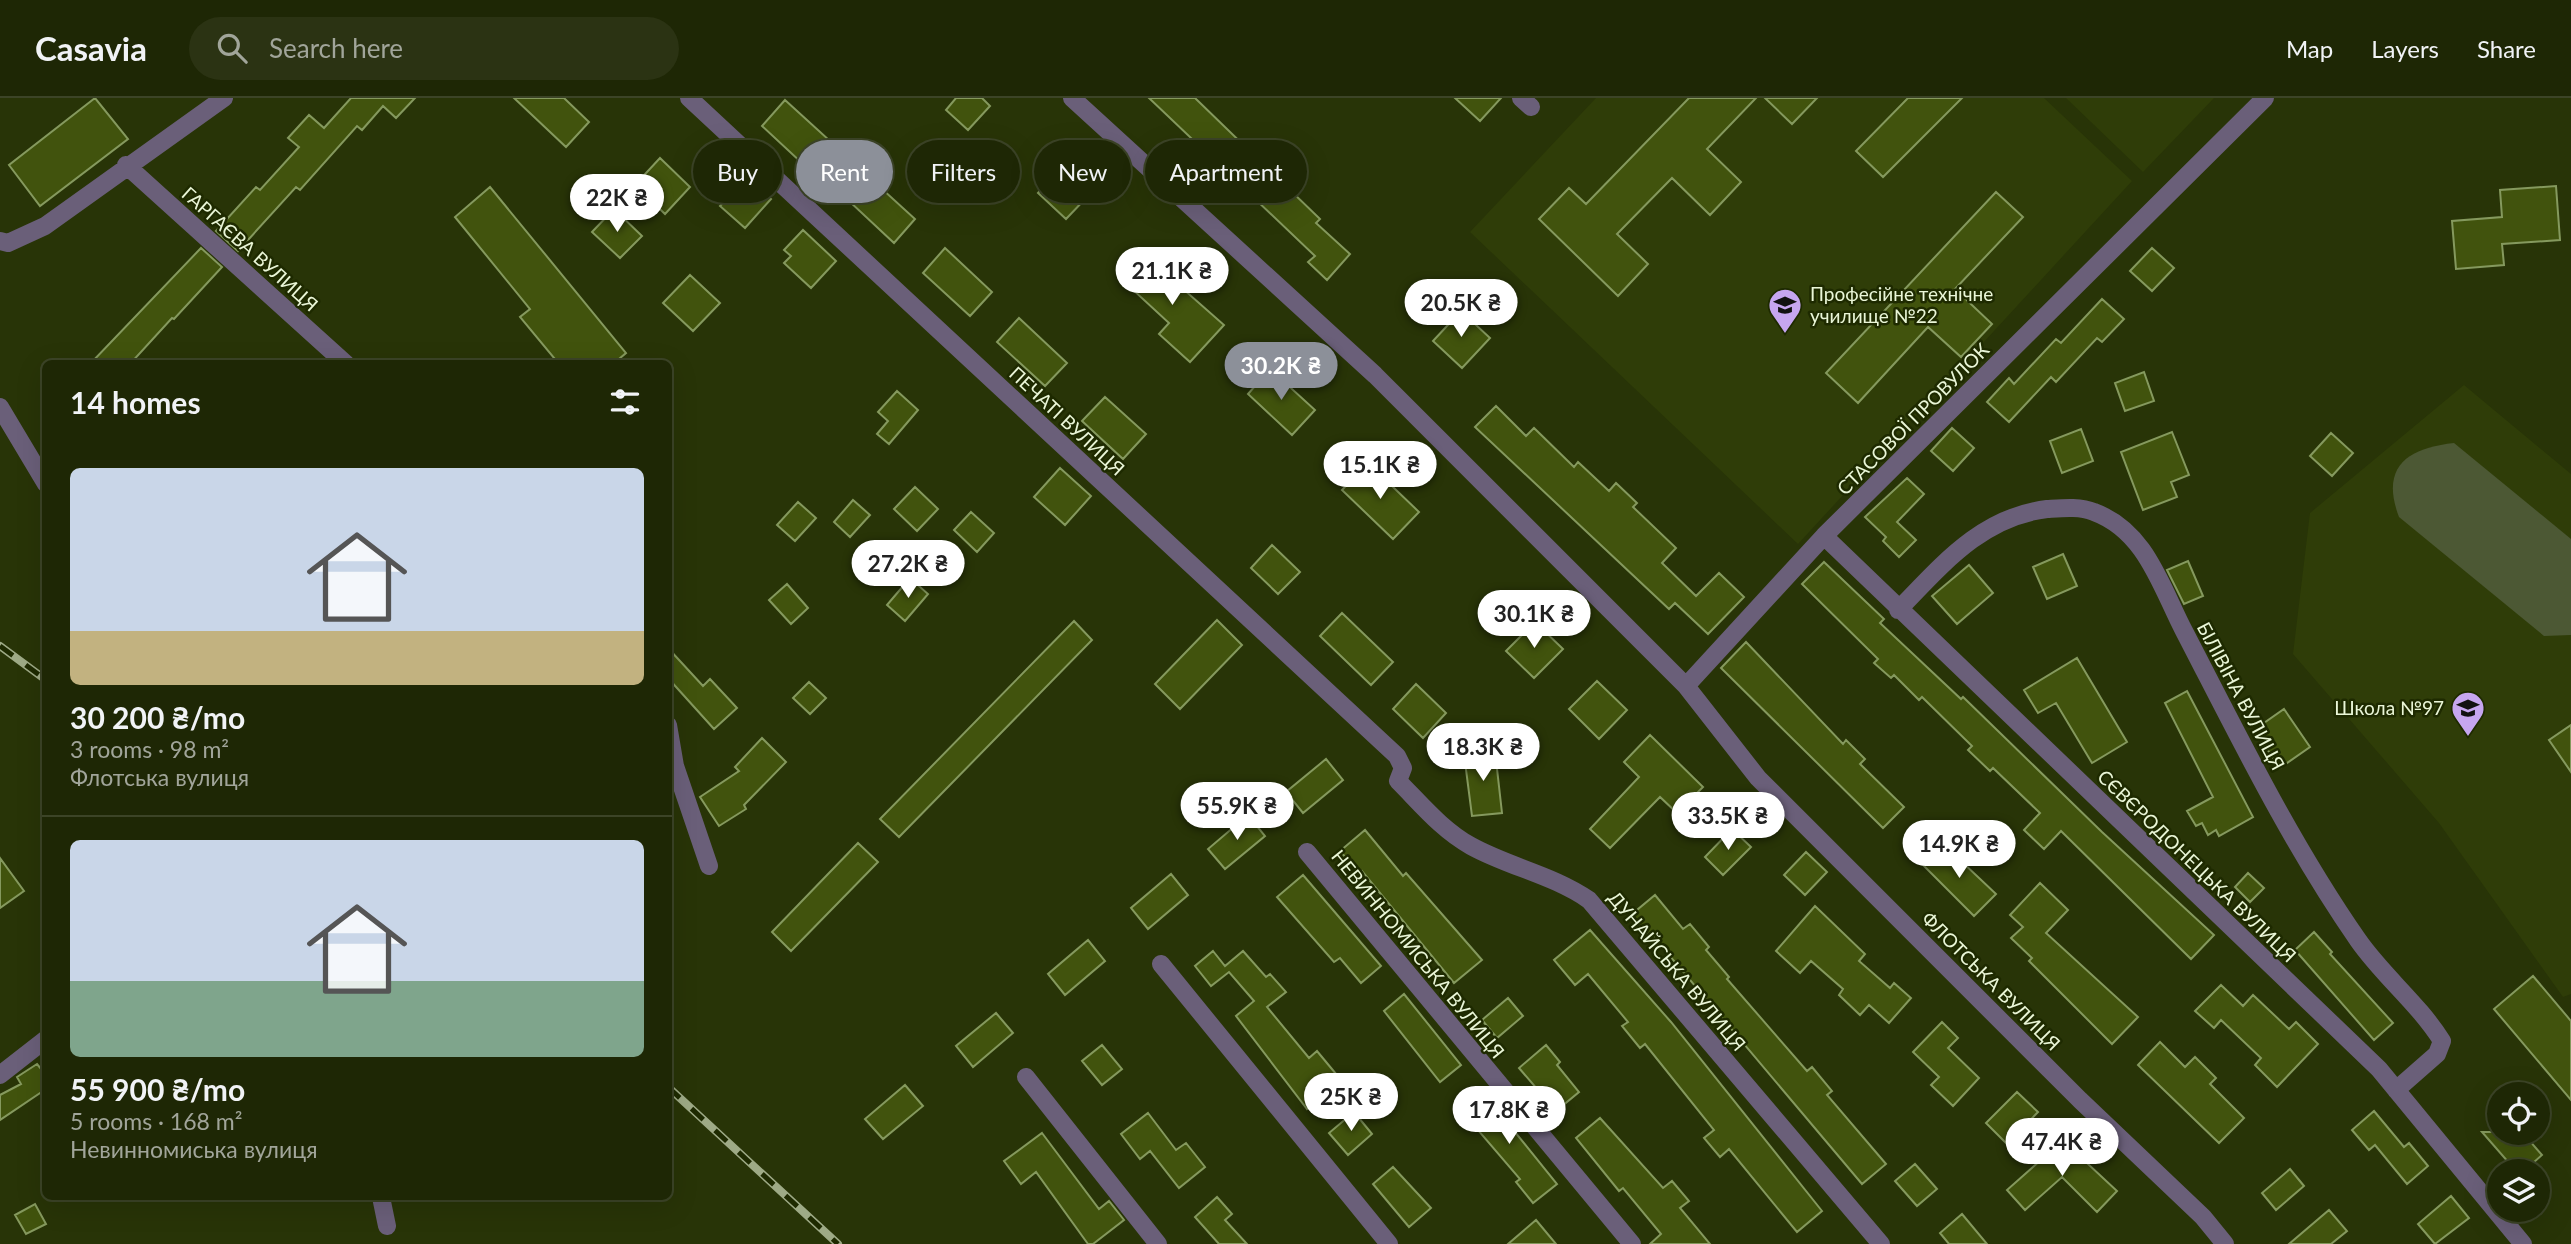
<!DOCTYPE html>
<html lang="en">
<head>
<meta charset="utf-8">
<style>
  :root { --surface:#1e2705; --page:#2b3313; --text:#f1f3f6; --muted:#a1a59a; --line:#3c4427; --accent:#8c9099 }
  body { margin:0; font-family:Lato,sans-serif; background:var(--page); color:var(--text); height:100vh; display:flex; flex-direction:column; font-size:26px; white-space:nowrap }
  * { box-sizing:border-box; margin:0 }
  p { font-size:23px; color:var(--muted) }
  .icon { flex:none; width:38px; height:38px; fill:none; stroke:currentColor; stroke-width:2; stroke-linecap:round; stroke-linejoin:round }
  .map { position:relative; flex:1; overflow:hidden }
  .sheet { position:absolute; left:42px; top:262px; width:630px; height:840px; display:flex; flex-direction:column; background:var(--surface); border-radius:10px; box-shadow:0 7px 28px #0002,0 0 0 2px var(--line) }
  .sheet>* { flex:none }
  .guide { position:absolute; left:693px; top:42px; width:665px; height:63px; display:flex; gap:14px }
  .controls { position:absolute; left:2487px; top:984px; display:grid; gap:14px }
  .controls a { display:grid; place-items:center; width:63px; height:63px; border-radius:50%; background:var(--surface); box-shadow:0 7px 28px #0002,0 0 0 2px var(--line); font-size:35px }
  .price { position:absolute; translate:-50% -60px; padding:0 16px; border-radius:24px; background:#fff; color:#222; font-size:23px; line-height:46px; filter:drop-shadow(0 2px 4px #0008) }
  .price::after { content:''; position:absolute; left:50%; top:42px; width:21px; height:16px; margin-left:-10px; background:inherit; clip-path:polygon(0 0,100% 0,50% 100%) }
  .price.on { background:var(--accent); color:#fff }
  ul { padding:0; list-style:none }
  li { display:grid; align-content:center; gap:14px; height:371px; padding:0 28px }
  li+li { border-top:2px solid var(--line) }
  li span { display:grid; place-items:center; height:217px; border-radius:10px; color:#555 }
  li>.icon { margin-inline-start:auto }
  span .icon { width:126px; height:126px; fill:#fffc; stroke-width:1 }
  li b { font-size:30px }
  h2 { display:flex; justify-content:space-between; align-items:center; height:84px; padding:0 28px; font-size:30px }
  .chip { padding:0 24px; border-radius:32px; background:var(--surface); box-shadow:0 7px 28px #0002,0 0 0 2px var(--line); font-size:24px; line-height:63px }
  .chip.on { background:var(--accent); color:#fff }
  header { display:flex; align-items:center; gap:42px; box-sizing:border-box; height:98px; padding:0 35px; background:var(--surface); border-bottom:2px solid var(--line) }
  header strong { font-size:33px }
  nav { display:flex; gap:38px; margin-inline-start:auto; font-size:24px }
  .search { width:490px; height:63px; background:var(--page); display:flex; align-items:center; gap:18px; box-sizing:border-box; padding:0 24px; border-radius:38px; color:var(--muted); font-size:26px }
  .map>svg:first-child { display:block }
  .built { fill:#2f3d08 }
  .green { fill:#4c5834 }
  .building { fill:#41530d; stroke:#85995e; stroke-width:2 }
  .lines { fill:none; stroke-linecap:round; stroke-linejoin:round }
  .minor { stroke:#6a5f79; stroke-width:18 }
  .rail-casing { stroke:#9eaa86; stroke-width:8 }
  .rail { stroke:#1e2a00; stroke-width:5; stroke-dasharray:16; stroke-linecap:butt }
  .labels { text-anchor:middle; stroke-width:5; stroke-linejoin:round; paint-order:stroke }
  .street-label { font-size:19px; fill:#eaf6d7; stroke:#1e2a00 }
  .poi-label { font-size:19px; fill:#eaf6d7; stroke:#1e2a00; text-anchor:start }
</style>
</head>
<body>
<header>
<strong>Casavia</strong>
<div class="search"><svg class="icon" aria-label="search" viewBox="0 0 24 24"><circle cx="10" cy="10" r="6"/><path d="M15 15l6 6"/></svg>Search here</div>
<nav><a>Map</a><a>Layers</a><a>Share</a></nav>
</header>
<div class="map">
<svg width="2571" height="1146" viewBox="0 0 2571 1146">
  <rect width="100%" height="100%" fill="#283407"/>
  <path class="built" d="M1596 0H2044L2132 83 1798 446 1470 134Z
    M2066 0H2214L2143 74Z
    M2464 287 2571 376V896L2563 899 2439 725 2293 556 2310 415Z"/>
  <path class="green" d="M2454 345 2571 441V537L2544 538 2399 419C2380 369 2407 350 2454 345Z"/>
  <path class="building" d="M95 0 128 41 40 108 9 67Z
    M351 0H415L396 20 383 8 362 32 357 28 300 92 296 89 238 153 216 133 256 89 260 92 299 49 288 40 309 17 324 30Z
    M514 0H564L589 24 566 49Z
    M956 0H982L990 8 968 32 946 12Z
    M1149 0H1195L1320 121 1316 125 1350 156 1327 182 1308 164 1315 158Z
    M1455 0H1501L1480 23Z
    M1689 0H1756L1707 51 1741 84 1710 117 1672 80 1617 136 1648 166 1618 198 1539 121 1569 90 1586 106Z
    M1765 0H1817L1792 26Z
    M1908 0H1962L1883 79 1856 53Z
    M785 2 841 53 817 79 762 28Z
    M660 60 690 89 665 116 635 87Z
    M738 72 771 101 745 130 720 108 728 100 719 93Z
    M1058 73 1087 99 1066 121 1038 95Z
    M870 80 915 121 894 145 849 103Z
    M2556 88 2560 142 2502 146 2504 167 2456 171 2452 123 2502 119 2500 92Z
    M490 89 626 255 613 266H559L520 219 530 211 455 119Z
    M1996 94 2023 119 1955 191 1992 226 1961 259 1928 229 1858 305 1826 275Z
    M614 111 642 138 620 160 592 134Z
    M803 132 836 163 811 190 784 165 791 158 784 152Z
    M201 150 222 169 174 221 172 220 130 266H90Z
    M945 150 992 194 970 218 923 175Z
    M2152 150 2174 170 2152 193 2130 173Z
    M1140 153 1224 227 1190 264 1159 236 1169 225 1118 178Z
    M690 177 720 205 693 233 663 205Z
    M2102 201 2124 221 2102 244 2097 240 2056 284 2051 279 2009 324 1987 304 2009 280 2014 286 2056 241 2061 245Z
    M1461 213 1490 240 1462 270 1433 243Z
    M1019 220 1067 265 1045 288 997 244Z
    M1270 271 1315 312 1292 337 1248 296Z
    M2144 274 2154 303 2125 313 2115 285Z
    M897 293 918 312 889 346 877 336 888 323 878 314Z
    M1105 299 1146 336 1123 361 1082 323Z
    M1496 308 1526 338 1534 330 1574 369 1578 364 1609 393 1616 385 1637 405 1633 409 1676 450 1662 465 1696 498 1719 475 1744 499 1708 536 1675 505 1669 511 1475 329Z
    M1952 330 1974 350 1953 373 1931 353Z
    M2081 331 2093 363 2062 375 2050 343Z
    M2172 334 2189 377 2171 384 2177 399 2143 412 2121 354Z
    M2331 335 2353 355 2332 378 2310 358Z
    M1368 365 1419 414 1393 441 1342 392Z
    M1060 370 1091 398 1065 427 1034 399Z
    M1907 380 1924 396 1897 424 1916 442 1899 459 1883 443 1886 439 1865 419Z
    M915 389 938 411 917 433 894 411Z
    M853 402 870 417 850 439 834 424Z
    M798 404 816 420 795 443 777 427Z
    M971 414 994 435 977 454 954 432Z
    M1272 447 1300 474 1278 496 1251 470Z
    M2063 456 2077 488 2047 501 2033 469Z
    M2188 463 2203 498 2184 506 2167 472Z
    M1824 464 1884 521 1880 525 1961 601 1963 599 2102 734 2214 837 2191 861 2061 733 2044 751 2024 732 2040 715 1993 670 1990 673 1968 652 1972 648 1922 599 1919 602 1894 577 1891 580 1874 565 1878 561 1802 486Z
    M1969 467 1993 495 1957 526 1932 498Z
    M910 480 928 496 905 523 887 507Z
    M787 486 808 510 791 526 769 502Z
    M1342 515 1393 564 1371 587 1320 538Z
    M1217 522 1242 547 1180 611 1155 586Z
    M1074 523 1092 542 899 739 880 721Z
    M1535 524 1563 551 1534 580 1506 553Z
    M1746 544 1843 646 1846 642 1865 661 1860 666 1904 709 1883 730 1721 570Z
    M668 550 703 588 710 581 737 610 714 631 668 580Z
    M2077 560 2127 644 2092 665 2056 605 2038 615 2024 592Z
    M1597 583 1627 612 1599 641 1569 611Z
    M809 584 826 600 810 616 793 600Z
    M1416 586 1446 615 1423 640 1393 611Z
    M2187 593 2253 719 2219 738 2216 732 2208 737 2202 725 2196 728 2187 713 2213 699 2165 605Z
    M2284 611 2310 649 2280 670 2254 632Z
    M2571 627V674L2549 642Z
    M1650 637 1703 689 1677 715 1660 699 1610 750 1590 731 1639 679 1624 664Z
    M762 640 786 664 744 707 746 711 719 728 700 699 739 673 735 669Z
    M1495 653 1502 715 1472 718 1464 656Z
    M1326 661 1343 682 1303 715 1286 694Z
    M1248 717 1265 738 1225 771 1208 751Z
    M1732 731 1751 749 1723 777 1705 759Z
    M1365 732 1403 778 1406 775 1482 862 1454 885 1362 773 1359 775 1340 753Z
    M858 745 878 764 791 853 772 834Z
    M1942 745 1996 796 1974 818 1922 766Z
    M1806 754 1827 774 1805 797 1784 777Z
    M0 760 24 793 0 810Z
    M2248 775 2264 790 2250 804 2235 789Z
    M1171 776 1188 797 1148 831 1131 810Z
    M1303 777 1381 868 1361 885 1340 860 1334 864 1277 799Z
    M2040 785 2068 812 2046 835 2138 919 2112 946 2029 863 2032 860 2011 840 2023 829 2010 817Z
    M1655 797 1683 831 1690 826 1709 849 1706 852 1729 879 1727 881 1807 973 1812 969 1832 993 1827 997 1886 1066 1862 1086 1653 838 1650 840 1631 817Z
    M1815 808 1865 856 1859 863 1890 890 1894 885 1911 900 1889 925 1869 907 1860 917 1839 897 1843 891 1811 863 1800 875 1776 853Z
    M1590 832 1671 924 1822 1113 1797 1134 1729 1051 1720 1059 1704 1040 1714 1032 1645 946 1640 950 1622 928 1628 924 1588 876 1575 887 1554 862Z
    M2314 834 2332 854 2330 856 2393 925 2374 942 2295 852Z
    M1088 842 1105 863 1065 897 1048 876Z
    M1213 853 1225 868 1243 853 1266 879 1270 876 1286 894 1267 909 1309 960 1317 953 1341 982 1307 1011 1236 918 1254 903 1229 874 1211 888 1195 868Z
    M2533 878 2571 923V1002L2494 911Z
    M2221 887 2243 908 2253 897 2289 931 2296 924 2318 946 2277 989 2255 967 2261 960 2221 922 2214 930 2195 913Z
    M1404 896 1461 967 1440 984 1384 913Z
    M1508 900 1523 918 1497 940 1482 922Z
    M996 915 1013 935 973 969 956 948Z
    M1942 924 1958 940 1948 950 1979 980 1953 1008 1931 987 1939 979 1913 954Z
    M2160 944 2185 969 2195 959 2216 980 2210 986 2244 1020 2219 1045 2138 967Z
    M1102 947 1122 971 1102 987 1082 963Z
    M1546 947 1560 964 1557 967 1579 994 1556 1013 1519 970Z
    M37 966 46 977V991L0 1022V997L21 986 17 979Z
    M905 987 923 1008 883 1041 865 1021Z
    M1481 992 1557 1086 1533 1105 1516 1084 1520 1081 1459 1010Z
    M2017 994 2038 1014 2007 1046 1986 1025Z
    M2374 1013 2404 1049 2409 1045 2428 1068 2407 1086 2375 1047 2369 1052 2352 1032Z
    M1354 1014 1372 1036 1348 1057 1329 1035Z
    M1148 1015 1176 1052 1186 1045 1205 1069 1179 1090 1150 1053 1140 1061 1121 1036Z
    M1600 1020 1663 1090 1672 1083 1689 1103 1680 1110 1710 1146H1650L1661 1136 1623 1090 1619 1093 1576 1040Z
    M2482 1034H2522L2542 1057 2524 1073H2516Z
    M1042 1035 1099 1111 1109 1103 1124 1122 1093 1146H1088L1036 1074 1021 1086 1004 1063Z
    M2059 1039 2117 1093 2097 1114 2062 1079 2025 1112 2007 1092 2041 1062 2038 1059Z
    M1915 1066 1937 1091 1917 1108 1895 1083Z
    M1393 1069 1431 1110 1409 1129 1373 1086Z
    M2290 1071 2304 1088 2276 1112 2262 1095Z
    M2451 1098 2469 1120 2435 1146 2418 1126Z
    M1217 1099 1232 1116 1225 1122 1247 1146H1219L1195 1119Z
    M35 1106 46 1126 26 1136 15 1117Z
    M2329 1112 2347 1133 2331 1146H2289Z
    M1962 1116 1987 1146H1949L1940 1135Z
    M1536 1122 1556 1146H1508Z"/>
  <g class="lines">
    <path class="minor" d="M689 0 1397 658 1403 670 1398 683C1421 706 1442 732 1471 748 1509 769 1553 777 1589 802L1881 1146
      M1072 0 1375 277 1686 588 1758 680 2080 1002 2203 1119 2225 1146
      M1521 0 1531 9
      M126 67 346 266
      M0 143 8 145 45 128 224 0
      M0 309 46 386
      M1824 438 2379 971 2523 1146
      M1898 512C1942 467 1981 419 2047 411 2062 410 2080 408 2094 414 2146 433 2161 489 2184 533 2239 639 2290 744 2358 842 2383 878 2418 905 2442 943L2437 956 2396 992
      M1686 588 1824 438 2265 0
      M668 627 675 668 709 768
      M1307 754 1632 1146
      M1161 866 1389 1146
      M0 977 46 941
      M1026 979 1158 1146
      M381 1099 387 1128"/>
    <defs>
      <path id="rail" d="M0 548 46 582
        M668 989 838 1146"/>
    </defs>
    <use href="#rail" class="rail-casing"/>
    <use href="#rail" class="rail"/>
  </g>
  <defs>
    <symbol id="university-pin" viewBox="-11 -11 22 30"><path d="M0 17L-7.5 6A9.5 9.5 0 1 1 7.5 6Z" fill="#c6a6f0" stroke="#1e2a00"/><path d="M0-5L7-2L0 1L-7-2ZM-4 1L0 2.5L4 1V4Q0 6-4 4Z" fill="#111"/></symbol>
    <symbol id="school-pin" viewBox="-11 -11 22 30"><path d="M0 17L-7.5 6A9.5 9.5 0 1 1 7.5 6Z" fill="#c6a6f0" stroke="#1e2a00"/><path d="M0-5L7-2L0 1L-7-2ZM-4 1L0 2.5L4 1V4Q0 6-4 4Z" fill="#111"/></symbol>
  </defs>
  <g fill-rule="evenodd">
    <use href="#university-pin" x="1766" y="188" width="38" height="52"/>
    <use href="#school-pin" x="2449" y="591" width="38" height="52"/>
  </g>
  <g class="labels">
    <g class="street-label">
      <text transform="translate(250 151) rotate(42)" y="7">ГАРГАЄВА ВУЛИЦЯ</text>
      <text transform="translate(1913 321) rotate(-45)" y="7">СТАСОВОЇ ПРОВУЛОК</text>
      <text transform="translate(1067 323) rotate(43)" y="7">ПЕЧАТІ ВУЛИЦЯ</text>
      <text transform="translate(2241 598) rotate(62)" y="7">БІЛІВІНА ВУЛИЦЯ</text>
      <text transform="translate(2197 768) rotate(44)" y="7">СЄВЄРОДОНЕЦЬКА ВУЛИЦЯ</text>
      <text transform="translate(1418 856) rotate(51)" y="7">НЕВИННОМИСЬКА ВУЛИЦЯ</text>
      <text transform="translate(1677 873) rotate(50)" y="7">ДУНАЙСЬКА ВУЛИЦЯ</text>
      <text transform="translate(1991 883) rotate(45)" y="7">ФЛОТСЬКА ВУЛИЦЯ</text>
    </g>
    <g class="poi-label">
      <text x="1810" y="203">Професійне технічне<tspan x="1810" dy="22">училище №22</tspan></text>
      <text x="2444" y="617" text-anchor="end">Школа №97</text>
    </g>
  </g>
</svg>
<div class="controls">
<a><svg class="icon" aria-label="locate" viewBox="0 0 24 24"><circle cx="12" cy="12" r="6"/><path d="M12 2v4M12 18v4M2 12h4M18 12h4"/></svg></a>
<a><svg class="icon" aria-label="layers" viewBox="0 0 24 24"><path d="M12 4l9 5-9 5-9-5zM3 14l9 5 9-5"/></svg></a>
</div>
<b class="price" style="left:617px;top:136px">22K ₴</b>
<b class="price" style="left:1172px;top:209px">21.1K ₴</b>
<b class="price" style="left:1461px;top:241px">20.5K ₴</b>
<b class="price on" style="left:1281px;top:304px">30.2K ₴</b>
<b class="price" style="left:1380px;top:403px">15.1K ₴</b>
<b class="price" style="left:908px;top:502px">27.2K ₴</b>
<b class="price" style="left:1534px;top:552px">30.1K ₴</b>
<b class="price" style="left:1483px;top:685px">18.3K ₴</b>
<b class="price" style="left:1237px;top:744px">55.9K ₴</b>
<b class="price" style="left:1728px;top:754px">33.5K ₴</b>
<b class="price" style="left:1959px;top:782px">14.9K ₴</b>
<b class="price" style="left:1351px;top:1035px">25K ₴</b>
<b class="price" style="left:1509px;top:1048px">17.8K ₴</b>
<b class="price" style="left:2062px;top:1080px">47.4K ₴</b>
<div class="guide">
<a class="chip">Buy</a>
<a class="chip on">Rent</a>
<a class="chip">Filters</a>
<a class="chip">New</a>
<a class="chip">Apartment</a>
</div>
<section class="sheet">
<h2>14 homes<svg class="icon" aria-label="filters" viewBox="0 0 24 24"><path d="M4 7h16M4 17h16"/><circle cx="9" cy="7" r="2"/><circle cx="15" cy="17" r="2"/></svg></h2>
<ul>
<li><span style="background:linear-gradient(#c9d6e8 75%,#c2b280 0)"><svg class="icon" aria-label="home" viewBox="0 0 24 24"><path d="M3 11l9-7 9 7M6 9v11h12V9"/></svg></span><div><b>30 200 ₴/mo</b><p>3 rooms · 98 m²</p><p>Флотська вулиця</p></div></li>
<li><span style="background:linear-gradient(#c9d6e8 65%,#7fa58c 0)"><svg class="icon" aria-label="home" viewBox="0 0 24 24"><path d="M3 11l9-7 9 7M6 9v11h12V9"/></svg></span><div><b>55 900 ₴/mo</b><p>5 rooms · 168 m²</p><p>Невинномиська вулиця</p></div></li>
</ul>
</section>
</div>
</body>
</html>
